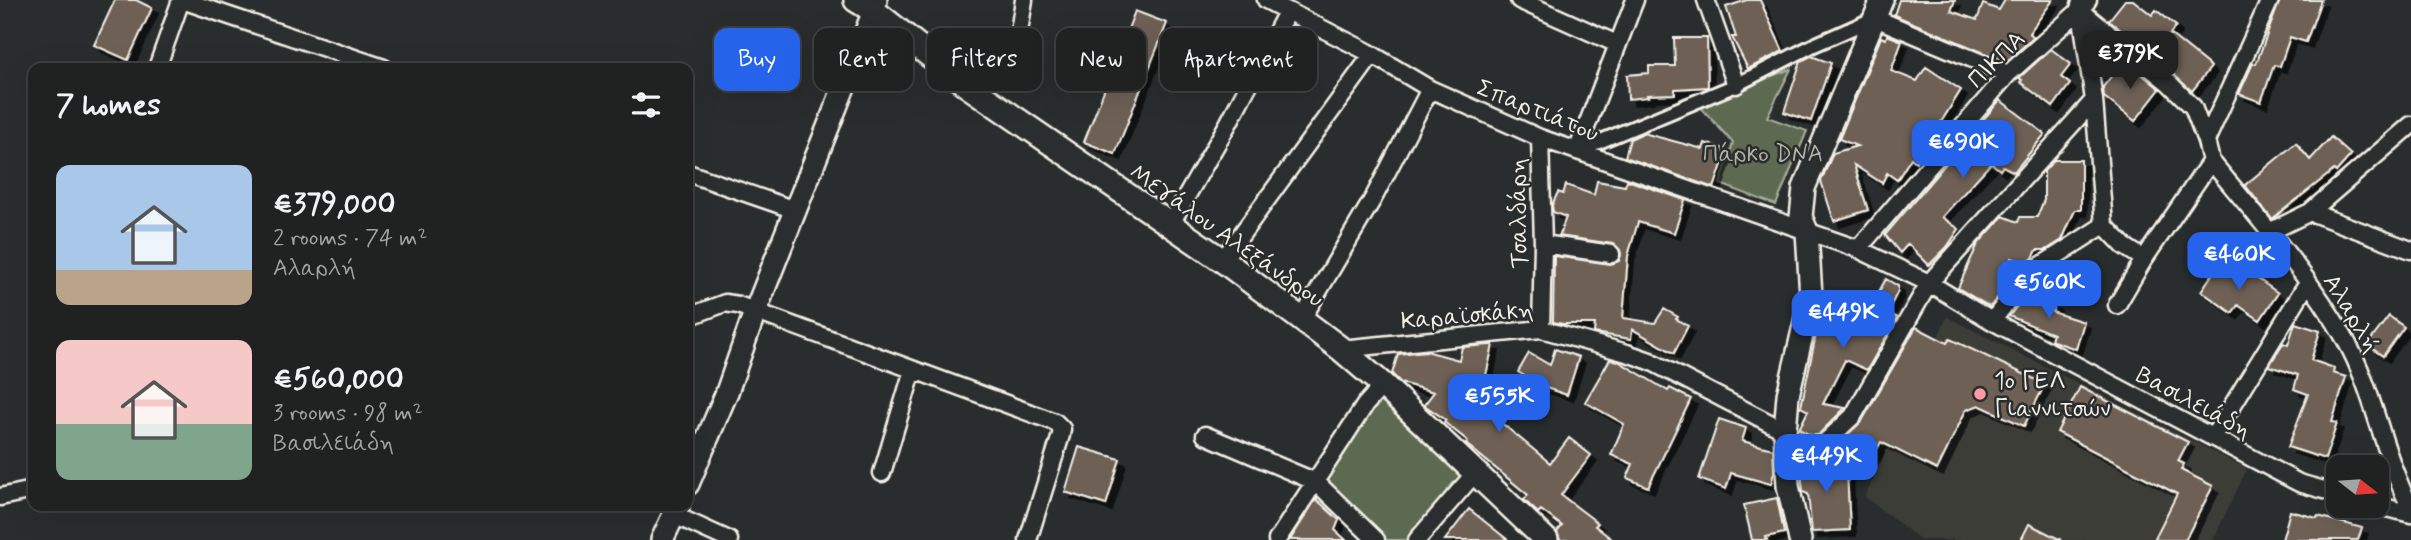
<!DOCTYPE html>
<html lang="en">
<head>
<meta charset="utf-8">
<style>
  :root { --surface:#202222; --page:#282a2a; --text:#f1f3f6; --muted:#a2a4a5; --line:#3d3f40; --accent:#2563eb }
  body { margin:0; font-family:Mynerve,sans-serif; background:var(--page); color:var(--text); height:100vh; display:flex; flex-direction:column; font-size:26px; white-space:nowrap }
  * { box-sizing:border-box; margin:0 }
  p { font-size:23px; color:var(--muted) }
  .icon { flex:none; width:38px; height:38px; fill:none; stroke:currentColor; stroke-width:2; stroke-linecap:round; stroke-linejoin:round }
  .map { position:relative; flex:1; overflow:hidden }
  .panel { position:absolute; left:28px; top:63px; width:665px; height:448px; display:flex; flex-direction:column; background:var(--surface); border-radius:14px; box-shadow:0 7px 28px #0002,0 0 0 2px var(--line) }
  .panel>* { flex:none }
  .hud { position:absolute; left:714px; top:28px; width:665px; height:63px; display:flex; gap:14px }
  .needle { width:46px; rotate:107deg }
  .controls { position:absolute; left:2326px; top:455px; display:grid; gap:14px }
  .controls a { display:grid; place-items:center; width:63px; height:63px; border-radius:14px; background:var(--surface); box-shadow:0 7px 28px #0002,0 0 0 2px var(--line); font-size:35px }
  .price { position:absolute; translate:-50% -60px; padding:0 16px; border-radius:14px; background:var(--accent); color:#fff; font-size:23px; line-height:46px; filter:drop-shadow(0 2px 4px #0008) }
  .price::after { content:''; position:absolute; left:50%; top:42px; width:21px; height:16px; margin-left:-10px; background:inherit; clip-path:polygon(0 0,100% 0,50% 100%) }
  .price.current { background:#222; color:#fff }
  ul { padding:0; list-style:none }
  li { display:flex; align-items:center; gap:21px; height:175px; padding:0 28px }
  li span { display:grid; place-items:center; flex:none; width:196px; height:140px; border-radius:14px; color:#555 }
  li>.icon { margin-inline-start:auto }
  span .icon { width:84px; height:84px; fill:#fffc; stroke-width:1 }
  li b { font-size:30px }
  h2 { display:flex; justify-content:space-between; align-items:center; height:84px; padding:0 28px; font-size:30px }
  .tag { padding:0 24px; border-radius:14px; background:var(--surface); box-shadow:0 7px 28px #0002,0 0 0 2px var(--line); font-size:24px; line-height:63px }
  .tag.current { background:var(--accent); color:#fff }
  .map>svg:first-child { display:block }
  .built { fill:#3e3d39 }
  .green { fill:#5d6a51; stroke:#a8ae9c; stroke-width:2 }
  .building { fill:#6e6154; stroke:#f4f1e8; stroke-width:2; filter:url(#shadow) }
  .lines { fill:none; stroke-linecap:round; stroke-linejoin:round }
  .pedestrian-casing { stroke:#f4f1e8; stroke-width:18 }
  .minor-casing { stroke:#f4f1e8; stroke-width:21 }
  .tertiary-casing { stroke:#f4f1e8; stroke-width:26 }
  .secondary-casing { stroke:#f4f1e8; stroke-width:28 }
  .pedestrian { stroke:#2a2d2e; stroke-width:12 }
  .minor { stroke:#2a2d2e; stroke-width:16 }
  .tertiary { stroke:#2a2d2e; stroke-width:21 }
  .secondary { stroke:#2a2d2e; stroke-width:23 }
  .poi-dot { fill:#ff9aa2; stroke:#2a2d2e; stroke-width:2.5 }
  .labels { text-anchor:middle; stroke-width:5; stroke-linejoin:round; paint-order:stroke }
  .street-label { font-size:24px; fill:#f4f1e8; stroke:#2a2d2e }
  .park-label { font-size:24px; fill:#b0b4a4; stroke:#2a2d2e }
  .poi-label { font-size:24px; fill:#f4f1e8; stroke:#2a2d2e; text-anchor:start }
</style>
</head>
<body>
<div class="map">
<svg width="2411" height="540" viewBox="0 0 2411 540">
  <defs>
    <filter id="shadow"><feDropShadow dx="6" dy="6" stdDeviation="0" flood-color="#0009"/></filter>
  </defs>
  <rect width="100%" height="100%" fill="#2a2d2e"/>
  <filter id="ink" filterUnits="userSpaceOnUse"><feTurbulence type="fractalNoise" baseFrequency=".0143" numOctaves="2"/><feDisplacementMap in="SourceGraphic" scale="14" xChannelSelector="R" yChannelSelector="G"/><feConvolveMatrix kernelMatrix="1 2 1 2 8 2 1 2 1" color-interpolation-filters="sRGB"/></filter>
  <g filter="url(#ink)">
    <path class="built" d="M1947 317 2247 469 2213 540H1921L1865 497Z"/>
    <path class="green" d="M1791 69 1767 117 1807 131 1776 205 1720 184 1733 143 1697 103Z
      M1383 385 1475 473 1417 540H1376L1316 482Z"/>
    <path class="building" d="M115 0H136L152 8 128 60 94 45Z
      M1747 0H1760L1783 51 1748 69 1732 37H1736L1726 7Z
      M1899 0H1955L1951 11 1977 20 1983 4 1999 10 2005 0H2053L2029 33 2034 37 2006 62 1894 15Z
      M2125 0H2133L2152 15 2156 10 2176 26 2170 34 2211 67 2192 91 2109 20Z
      M2280 0H2321L2306 42 2290 37 2280 66 2274 65 2261 102 2239 94 2253 63 2256 64Z
      M1135 11 1167 23 1115 154 1084 142Z
      M1887 35 1902 41 1891 71 1917 81 1926 67 1961 90 1916 162 1911 158 1897 180 1887 173 1882 183 1854 165 1868 210 1834 221 1821 181 1833 153 1857 146 1839 139 1881 37 1886 39Z
      M1674 38H1707L1708 87 1675 89V94L1647 95 1648 97 1628 99 1627 75 1649 73V66H1675Z
      M2051 49 2071 64 2061 77 2070 84 2053 107 2020 82 2022 80 2019 78Z
      M1811 56 1831 63 1811 121 1784 112 1801 61Z
      M2124 60 2160 89 2135 121 2104 97 2103 87Z
      M2000 100 2045 134 2014 172 2003 166 2000 170 1991 163 1942 217 1959 229 1947 247 1929 265 1908 244 1900 253 1885 235Z
      M1643 133 1703 149 1705 143 1727 150 1714 188 1625 157 1630 139Z
      M2331 137 2351 155 2336 172 2334 170 2272 219 2245 185 2296 143 2310 160Z
      M2054 160H2081V210H2075L2062 240 2046 250H2037L2033 258 2025 263 2012 258 2001 282 2008 285 1990 307 1958 288 1970 261 1978 244 2003 216 2018 222 2020 217H2037L2044 200V171Z
      M1627 180 1685 200 1674 233 1638 222 1628 256 1623 318 1655 323 1664 309 1678 317 1676 319 1688 326 1674 353 1632 329 1631 339 1594 333 1595 324H1563L1553 322 1554 256 1610 264 1619 261 1621 255 1620 250 1613 244 1559 236 1566 217 1553 212 1552 205 1558 192 1563 194 1566 185 1594 195 1597 181 1625 186Z
      M2220 263 2243 279 2248 272 2278 293 2260 320 2238 305 2232 313 2201 291Z
      M1886 279 1898 286V291L1887 313 1897 318 1867 370 1845 360 1823 404 1845 408 1818 435H1810L1799 429 1808 411 1801 407 1824 296 1827 291 1867 313Z
      M2028 293 2055 305 2052 312 2084 322 2076 349 2053 341 2051 340 2053 334 2009 316Z
      M2389 316 2404 327 2383 356 2367 345Z
      M2295 323 2320 331 2311 360 2334 368 2333 373 2346 377 2332 422 2337 423 2325 459 2288 447 2308 394 2294 389 2298 375 2269 366 2283 343 2288 345Z
      M1916 327 1947 343 1950 339 2045 384 2024 426 1979 405 1966 410 1937 470 1881 442 1873 456H1868L1841 441 1862 421Z
      M1490 345H1493L1483 388 1503 403 1493 416 1550 463 1569 438 1591 455 1561 495 1598 523 1595 526 1613 540H1560L1557 532 1562 526 1541 510 1538 513 1524 500 1528 495 1466 444 1468 441 1444 422 1446 420 1424 405 1434 392 1401 383 1392 374 1398 354 1426 351 1459 360 1462 347Z
      M1555 349 1579 357 1567 395 1543 387 1518 372 1529 353 1550 365Z
      M1610 359 1618 361 1668 391 1670 388 1691 399 1648 487 1627 478 1633 464 1611 455 1624 424 1585 402Z
      M2080 387 2188 442 2178 461 2184 464 2181 470 2213 486 2185 540H2154L2177 494 2057 432Z
      M1719 419 1746 428 1742 441 1773 449 1774 472 1771 484 1731 473 1726 489 1699 479Z
      M1079 447 1120 459 1106 505 1065 492Z
      M1829 453 1831 474 1847 472 1850 530 1812 532 1808 494 1803 492 1800 457 1823 455Z
      M1777 498 1784 533 1766 537 1767 540H1752L1744 505Z
      M1316 499 1339 520 1335 530 1346 540H1290Z
      M1469 509 1508 540H1445Z
      M2290 511 2317 518 2318 516 2362 528 2358 540H2282Z
      M2029 524 2061 540H2021Z"/>
    <g class="lines">
      <defs>
        <path id="pedestrian" d="M1577 151 1736 85 1814 45 1875 18"/>
        <path id="minor" d="M182 0 384 68
          M1266 0 1368 52 1430 89 1540 138 1858 249 1929 283 1992 321 2299 483 2338 494
          M1519 0 1617 44
          M1706 0 1736 85
          M2080 5 2094 100 2104 225 2124 246 2144 259
          M2080 10 2169 83 2193 107 2206 141 2211 161C2258 218 2309 275 2345 339 2375 392 2382 454 2411 508
          M1875 18 2008 74
          M157 68 181 0
          M968 86 1012 49 1019 32 1024 0
          M1540 138 1543 244 1541 329
          M2206 141 2270 0
          M1577 151 1635 0
          M688 173 795 210
          M2310 212 2411 250
          M1170 225 1228 124 1287 12
          M2269 232 2310 212 2411 125
          M1543 244 1611 254
          M1858 249 2008 74 2080 10 2088 0
          M1222 261 1372 55
          M2117 305 2144 259 2211 161
          M688 317 725 303 738 305 1055 422 1062 429 1061 435 1028 540
          M1302 319 1374 197 1430 89
          M1992 321 2031 272 2104 225
          M1341 349 1541 329 1627 353 1650 361 1785 431
          M1205 435 1316 482 1376 540
          M2213 437 2308 282
          M1786 447 1822 445 1853 416 1929 283 2094 100
          M882 473 913 370
          M0 497 33 490
          M2376 505 2411 514
          M674 515 729 540
          M1277 540 1365 405 1383 385
          M1417 540 1475 473"/>
        <path id="tertiary" d="M688 484 727 392 755 312 874 11 876 0
          M662 540 678 506
          M1800 540 1788 486 1785 431 1788 395 1811 296 1807 231 1801 217 1804 188 1882 0"/>
        <path id="secondary" d="M856 0 874 11 968 86 1229 265 1341 349 1383 385 1546 540"/>
      </defs>
      <use href="#pedestrian" class="pedestrian-casing"/>
      <use href="#minor" class="minor-casing"/>
      <use href="#tertiary" class="tertiary-casing"/>
      <use href="#secondary" class="secondary-casing"/>
      <use href="#pedestrian" class="pedestrian"/>
      <use href="#minor" class="minor"/>
      <use href="#tertiary" class="tertiary"/>
      <use href="#secondary" class="secondary"/>
    </g>
  </g>
  <circle class="poi-dot" cx="1980" cy="394" r="7"/>
  <g class="labels">
    <g class="street-label">
      <text transform="translate(1996 59) rotate(-45)" y="8">ΠΙΚΠΑ</text>
      <text transform="translate(1538 110) rotate(22)" y="8">Σπαρτιάτου</text>
      <text transform="translate(1518 213) rotate(-91)" y="8">Τσαλδάρη</text>
      <text transform="translate(1227 235) rotate(35)" y="8">Μεγάλου Αλεξάνδρου</text>
      <text transform="translate(2352 313) rotate(59)" y="8">Αλαρλή</text>
      <text transform="translate(1467 315) rotate(-5)" y="8">Καραϊσκάκη</text>
      <text transform="translate(2194 402) rotate(28)" y="8">Βασιλειάδη</text>
    </g>
    <g class="park-label">
      <text x="1763" y="161">Πάρκο DNA</text>
    </g>
    <g class="poi-label">
      <text x="1994" y="388">1o ΓΕΛ<tspan x="1994" dy="28">Γιαννιτσών</tspan></text>
    </g>
  </g>
</svg>
<div class="controls">
<a><svg class="needle" viewBox="-14 -14 28 28"><path d="M0-13l5 13h-10z" fill="#e53935"/><path d="M0 13l5-13h-10z" fill="#a2a4a5"/></svg></a>
</div>
<b class="price current" style="left:2130px;top:91px">€379K</b>
<b class="price" style="left:1963px;top:180px">€690K</b>
<b class="price" style="left:2239px;top:292px">€460K</b>
<b class="price" style="left:2049px;top:320px">€560K</b>
<b class="price" style="left:1843px;top:350px">€449K</b>
<b class="price" style="left:1499px;top:434px">€555K</b>
<b class="price" style="left:1826px;top:494px">€449K</b>
<div class="hud">
<a class="tag current">Buy</a>
<a class="tag">Rent</a>
<a class="tag">Filters</a>
<a class="tag">New</a>
<a class="tag">Apartment</a>
</div>
<section class="panel">
<h2>7 homes<svg class="icon" aria-label="filters" viewBox="0 0 24 24"><path d="M4 7h16M4 17h16"/><circle cx="9" cy="7" r="2"/><circle cx="15" cy="17" r="2"/></svg></h2>
<ul>
<li><span style="background:linear-gradient(#a9c7e8 75%,#b9a48a 0)"><svg class="icon" aria-label="home" viewBox="0 0 24 24"><path d="M3 11l9-7 9 7M6 9v11h12V9"/></svg></span><div><b>€379,000</b><p>2 rooms · 74 m²</p><p>Αλαρλή</p></div></li>
<li><span style="background:linear-gradient(#f6c9c9 60%,#7fa58c 0)"><svg class="icon" aria-label="home" viewBox="0 0 24 24"><path d="M3 11l9-7 9 7M6 9v11h12V9"/></svg></span><div><b>€560,000</b><p>3 rooms · 98 m²</p><p>Βασιλειάδη</p></div></li>
</ul>
</section>
</div>
</body>
</html>
